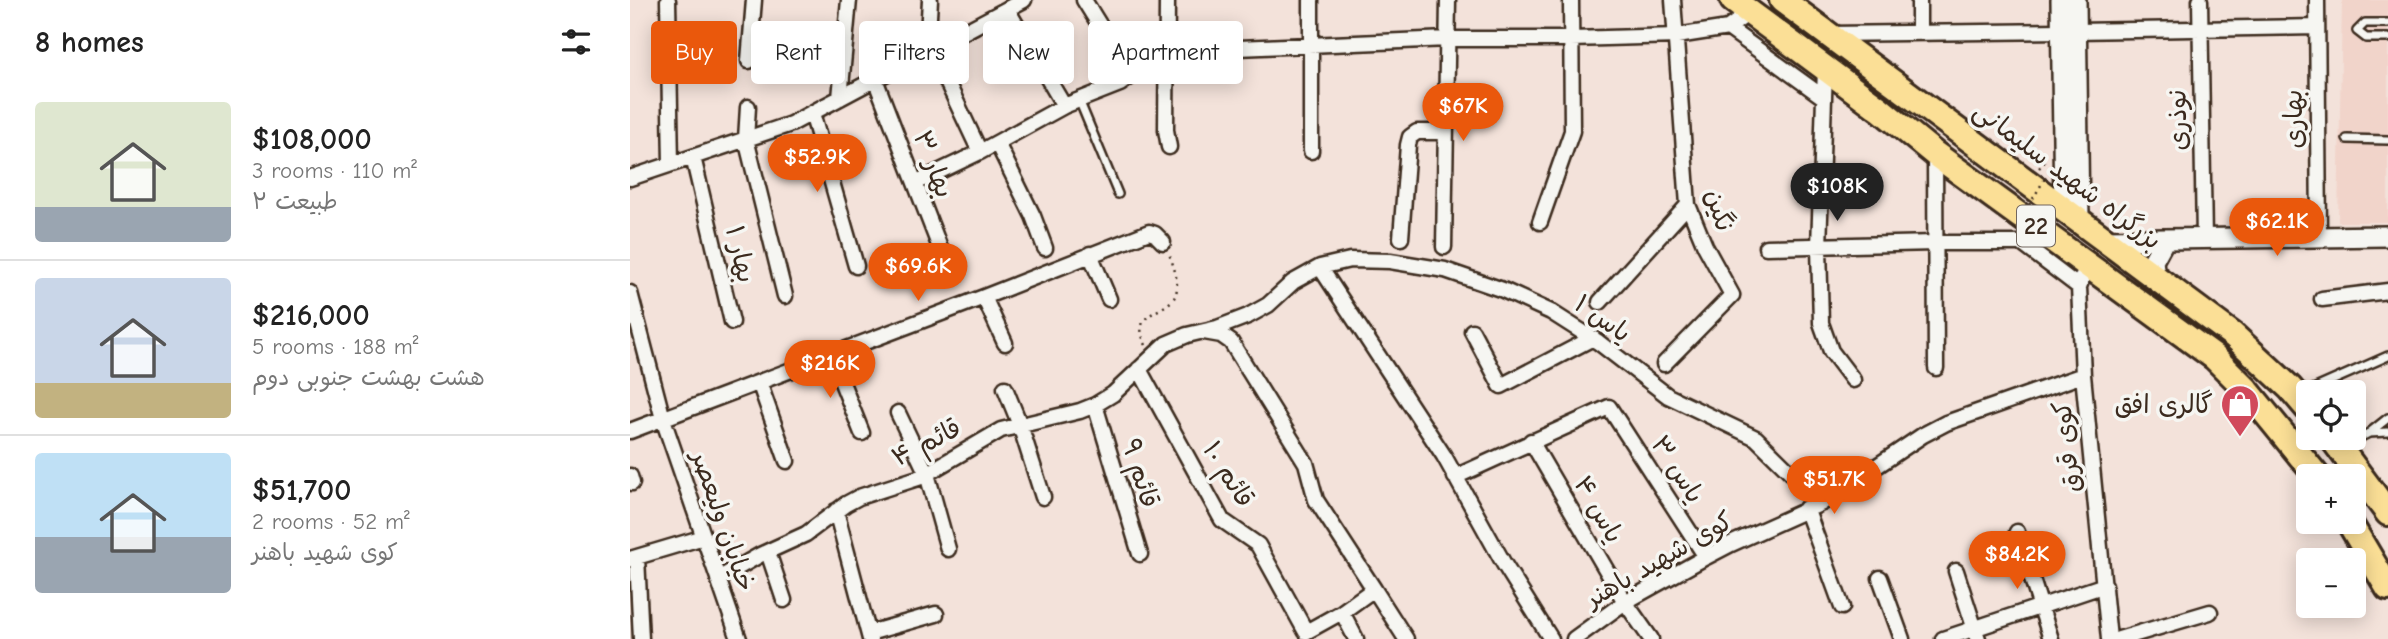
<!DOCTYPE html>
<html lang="en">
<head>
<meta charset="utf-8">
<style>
  :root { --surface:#fff; --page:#f6f6f6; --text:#222; --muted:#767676; --line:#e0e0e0; --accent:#ea580c }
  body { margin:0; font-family:"Comic Neue","Playpen Sans Arabic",sans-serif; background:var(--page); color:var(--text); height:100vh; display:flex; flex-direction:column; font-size:26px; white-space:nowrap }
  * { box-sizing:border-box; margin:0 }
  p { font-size:23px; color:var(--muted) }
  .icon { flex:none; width:38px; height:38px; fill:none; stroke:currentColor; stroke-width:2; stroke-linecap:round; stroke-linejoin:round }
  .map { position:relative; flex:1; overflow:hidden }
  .drawer { display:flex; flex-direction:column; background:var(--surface); width:630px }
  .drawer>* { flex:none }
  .guide { position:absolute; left:21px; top:21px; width:665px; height:63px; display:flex; gap:14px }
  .fabs { position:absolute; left:1666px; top:380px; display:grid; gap:14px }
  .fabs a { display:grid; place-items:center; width:70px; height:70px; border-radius:7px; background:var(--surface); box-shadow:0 4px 18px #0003; font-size:35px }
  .price { position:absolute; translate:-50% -60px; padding:0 16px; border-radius:24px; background:var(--accent); color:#fff; font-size:23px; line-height:46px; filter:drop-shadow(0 2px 4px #0008) }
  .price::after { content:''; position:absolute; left:50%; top:42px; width:21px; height:16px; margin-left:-10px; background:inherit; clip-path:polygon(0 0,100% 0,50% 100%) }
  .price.current { background:#222; color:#fff }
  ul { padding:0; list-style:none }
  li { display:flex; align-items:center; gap:21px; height:175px; padding:0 35px }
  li+li { border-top:2px solid var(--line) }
  li span { display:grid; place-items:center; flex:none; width:196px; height:140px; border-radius:7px; color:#555 }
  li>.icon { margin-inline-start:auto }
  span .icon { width:84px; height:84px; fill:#fffc; stroke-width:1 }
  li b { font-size:30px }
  h2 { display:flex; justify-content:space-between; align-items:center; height:84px; padding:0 35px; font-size:30px }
  .pill { padding:0 24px; border-radius:7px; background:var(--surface); box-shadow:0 4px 18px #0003; font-size:24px; line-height:63px }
  .pill.current { background:var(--accent); color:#fff }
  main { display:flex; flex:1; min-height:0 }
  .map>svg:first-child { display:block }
  .built { fill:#f1d4ca }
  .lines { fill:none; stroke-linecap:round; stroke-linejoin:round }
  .lane-casing { stroke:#3b2a1e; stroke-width:12 }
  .street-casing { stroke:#3b2a1e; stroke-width:19 }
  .secondary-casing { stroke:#3b2a1e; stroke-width:24 }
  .highway-casing { stroke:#3b2a1e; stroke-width:30 }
  .path { stroke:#3b2a1e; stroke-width:2.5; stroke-dasharray:2 5; stroke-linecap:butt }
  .lane { stroke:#f6f6f2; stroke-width:7 }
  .street { stroke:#f6f6f2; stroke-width:14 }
  .secondary { stroke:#f6f6f2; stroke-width:19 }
  .highway { stroke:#fbdf96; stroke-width:24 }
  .path-bridge { stroke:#3b2a1e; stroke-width:2.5; stroke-dasharray:2 5; stroke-linecap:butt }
  .labels { text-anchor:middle; stroke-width:7; stroke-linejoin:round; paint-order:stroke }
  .shield { fill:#f6f6f2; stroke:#73675e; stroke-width:2 }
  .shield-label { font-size:24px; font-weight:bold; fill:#3b2a1e }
  .street-label { font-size:26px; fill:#3b2a1e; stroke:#f6f6f2 }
  .poi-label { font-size:26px; fill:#3b2a1e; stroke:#f6f6f2; text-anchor:end }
</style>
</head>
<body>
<main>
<section class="drawer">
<h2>8 homes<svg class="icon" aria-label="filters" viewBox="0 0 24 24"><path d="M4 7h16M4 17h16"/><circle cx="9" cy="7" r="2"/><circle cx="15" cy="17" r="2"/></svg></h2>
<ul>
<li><span style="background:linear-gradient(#dfe7d0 75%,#9aa5b1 0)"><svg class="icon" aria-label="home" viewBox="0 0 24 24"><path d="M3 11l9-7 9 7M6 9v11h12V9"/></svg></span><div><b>$108,000</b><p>3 rooms · 110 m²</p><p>طبیعت ٣</p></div></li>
<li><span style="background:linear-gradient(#c9d6e8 75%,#c2b280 0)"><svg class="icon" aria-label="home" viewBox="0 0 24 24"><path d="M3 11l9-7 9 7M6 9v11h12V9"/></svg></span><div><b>$216,000</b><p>5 rooms · 188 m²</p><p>هشت بهشت جنوبی دوم</p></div></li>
<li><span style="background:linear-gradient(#bfe0f5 60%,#9aa5b1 0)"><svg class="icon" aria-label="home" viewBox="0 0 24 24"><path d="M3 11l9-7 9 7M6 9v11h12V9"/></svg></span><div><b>$51,700</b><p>2 rooms · 52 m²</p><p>کوی شهید باهنر</p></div></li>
</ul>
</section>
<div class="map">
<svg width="1758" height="639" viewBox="0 0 1758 639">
  <rect width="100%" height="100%" fill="#f3e2da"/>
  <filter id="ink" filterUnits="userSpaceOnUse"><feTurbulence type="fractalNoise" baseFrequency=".0143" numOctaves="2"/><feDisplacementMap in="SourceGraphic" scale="14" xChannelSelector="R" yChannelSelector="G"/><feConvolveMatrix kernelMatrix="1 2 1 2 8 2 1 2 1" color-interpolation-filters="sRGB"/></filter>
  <g filter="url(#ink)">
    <path class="built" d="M1712 0H1758V222H1708Z"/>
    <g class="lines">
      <defs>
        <path id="lane" d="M1758 23H1735L1727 31 1736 38H1758
          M449 100 488 194
          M1717 139 1758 140
          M1672 394 1758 356
          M1739 433 1758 432
          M1715 445 1739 433 1758 418"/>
        <path id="street" d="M38 0 41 164
          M300 0 298 34 302 50 350 152
          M454 0 501 76
          M537 0 536 130 539 147
          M1289 0V33
          M1570 0 1574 239
          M1687 0 1689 237
          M377 9 434 106
          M1098 28 1193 97
          M1446 31 1687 27
          M1199 34 1431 31
          M537 51 818 39H941L1047 36 1098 28 1120 12
          M119 61 124 0
          M1195 68 1189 247 1191 323 1201 351 1223 380
          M245 79 317 266
          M210 98 219 0
          M118 107 116 139 155 296
          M182 113 226 266
          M367 143 403 216 415 248
          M681 151V0
          M1305 154 1306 368
          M63 157 102 322
          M0 178 161 124 394 0
          M285 183 350 152 434 106 490 84 537 51
          M910 222 942 131 941 0
          M771 238 778 145 780 137 787 132H815
          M814 247 818 0
          M1136 247 1305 243H1391L1449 287
          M460 254 479 299
          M1457 263 1449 287 1453 375 1479 639
          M690 267 814 456 874 564 921 639
          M0 293 33 419 109 639
          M354 297 375 343
          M1692 299 1758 291
          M970 302 1058 205
          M842 331 871 386 963 338
          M201 355 232 433
          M1034 364 1102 295 1075 246 1058 205 1043 0
          M509 369 592 520 628 545 676 632 712 612 744 589 686 500 676 463 601 342 591 335 574 332
          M129 382 157 461
          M375 388 390 425 413 497
          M465 405 510 554
          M268 413 297 474 318 549
          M0 431 354 297 519 232 525 234 533 242
          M901 441 995 602 1021 639
          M0 476 2 483
          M825 477 979 407 1076 557
          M1176 508 1212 607
          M206 511 240 639
          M1387 532 1421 639
          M138 552 154 600
          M7 557 11 639
          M0 559 74 537
          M1326 571 1348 639
          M1250 578 1272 639
          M88 579 130 555 176 534 216 504 229 497 291 477 371 430 450 411 465 405 483 394 536 344 557 335 587 328 618 316 638 305 663 282 690 267 720 260 760 261 815 270 873 290 921 312 968 342 1038 396 1126 438 1192 503
          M744 589 776 639
          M712 612 726 639
          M239 633 306 614
          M944 639 995 602 1076 557 1101 544 1192 503 1293 435 1316 423 1453 375
          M1313 639 1475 585
          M1489 639 1580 612"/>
        <path id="secondary" d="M1431 0 1434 209
          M1446 0 1449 221
          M1535 239 1758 236
          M1476 240 1535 239 1523 261 1525 277"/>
        <path id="highway" d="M1103 0 1250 109 1305 154 1584 357 1616 389 1687 476
          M1152 0 1603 335 1660 388 1678 409
          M1702 438 1758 513
          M1719 522 1758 588"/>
      </defs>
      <use href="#lane" class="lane-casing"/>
      <use href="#street" class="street-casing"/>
      <use href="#secondary" class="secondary-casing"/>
      <use href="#highway" class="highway-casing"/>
      <path class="path" d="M1409 168 1418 158
        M516 345C499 313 533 314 544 298 551 287 544 266 539 254"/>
      <use href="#lane" class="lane"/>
      <use href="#street" class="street"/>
      <use href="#secondary" class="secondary"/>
      <use href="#highway" class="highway"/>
      <path class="path-bridge" d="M1385 229 1417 175"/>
    </g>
  </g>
  <defs>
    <symbol id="shop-pin" viewBox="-11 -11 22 30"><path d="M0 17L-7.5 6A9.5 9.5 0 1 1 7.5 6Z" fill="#d1495b" stroke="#f6f6f2"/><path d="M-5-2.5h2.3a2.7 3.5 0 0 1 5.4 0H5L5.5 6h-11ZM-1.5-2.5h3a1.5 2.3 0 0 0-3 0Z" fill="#fff"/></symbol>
  </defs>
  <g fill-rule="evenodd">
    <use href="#shop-pin" x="1588" y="382" width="44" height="60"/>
  </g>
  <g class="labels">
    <rect class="shield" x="1387" y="205.5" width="38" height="41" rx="5"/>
    <g class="shield-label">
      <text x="1406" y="234">22</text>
    </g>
    <g class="street-label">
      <text transform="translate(1663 119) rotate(-91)" y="9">بهاری</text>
      <text transform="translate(1547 120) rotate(-91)" y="9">نوذری</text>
      <text transform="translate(304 164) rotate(69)" y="9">بهار ۳</text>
      <text transform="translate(1438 175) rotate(37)" y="9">بزرگراه شهید سلیمانی</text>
      <text transform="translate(1090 210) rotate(73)" y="9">نگین</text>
      <text transform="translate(111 254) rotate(77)" y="9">بهار ۱</text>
      <text transform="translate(973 318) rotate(35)" y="9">یاس ۱</text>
      <text transform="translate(296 442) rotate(-27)" y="9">قائم ۴</text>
      <text transform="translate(1436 447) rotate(-96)" y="9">کوی قرق</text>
      <text transform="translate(1048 469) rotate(57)" y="9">یاس ۳</text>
      <text transform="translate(511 473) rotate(73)" y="9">قائم ۹</text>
      <text transform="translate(599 474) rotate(58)" y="9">قائم ۱۰</text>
      <text transform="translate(969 509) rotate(60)" y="9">یاس ۴</text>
      <text transform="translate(94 521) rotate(71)" y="9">خیابان ولیعصر</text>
      <text transform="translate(1029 559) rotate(-30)" y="9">کوی شهید باهنر</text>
    </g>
    <g class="poi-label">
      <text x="1583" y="413">گالری افق</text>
    </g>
  </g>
</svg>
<div class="fabs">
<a><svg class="icon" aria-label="locate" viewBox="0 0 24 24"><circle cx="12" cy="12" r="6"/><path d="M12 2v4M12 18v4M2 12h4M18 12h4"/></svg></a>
<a>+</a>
<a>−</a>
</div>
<b class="price" style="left:833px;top:143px">$67K</b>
<b class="price" style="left:187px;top:194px">$52.9K</b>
<b class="price current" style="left:1207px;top:223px">$108K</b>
<b class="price" style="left:1647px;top:258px">$62.1K</b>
<b class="price" style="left:288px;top:303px">$69.6K</b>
<b class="price" style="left:200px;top:400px">$216K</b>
<b class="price" style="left:1204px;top:516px">$51.7K</b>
<b class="price" style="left:1387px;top:591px">$84.2K</b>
<div class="guide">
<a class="pill current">Buy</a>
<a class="pill">Rent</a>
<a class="pill">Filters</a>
<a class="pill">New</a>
<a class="pill">Apartment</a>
</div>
</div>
</main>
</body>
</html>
